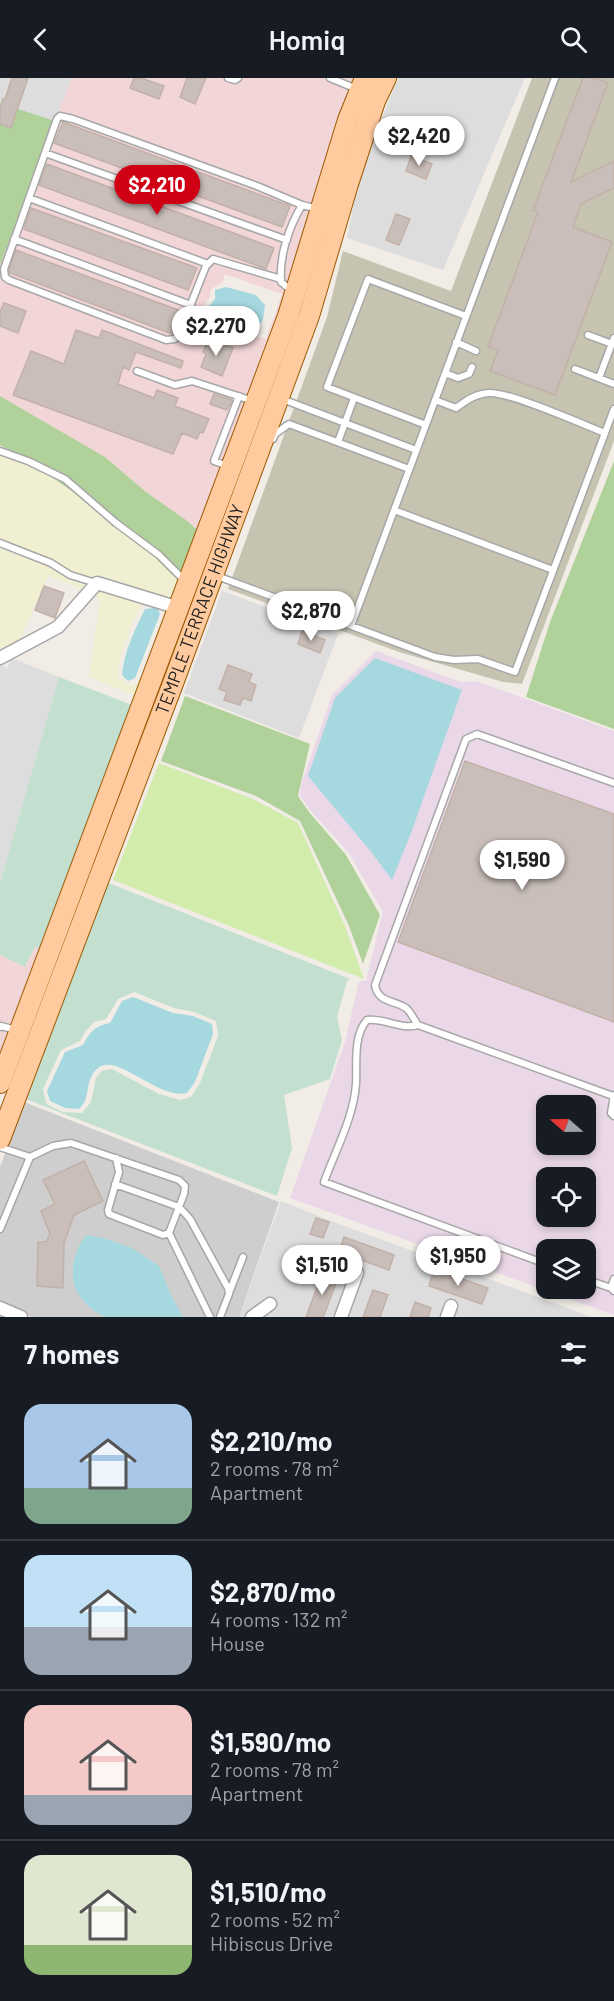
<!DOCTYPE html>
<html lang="en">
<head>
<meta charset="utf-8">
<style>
  :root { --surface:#171b24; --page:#20242c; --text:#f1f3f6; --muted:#9ea1a6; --line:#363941; --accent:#d00014 }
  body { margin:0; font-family:Barlow,sans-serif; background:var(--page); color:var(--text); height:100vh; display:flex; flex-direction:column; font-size:22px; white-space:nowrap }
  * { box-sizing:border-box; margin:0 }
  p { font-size:20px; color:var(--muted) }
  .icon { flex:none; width:33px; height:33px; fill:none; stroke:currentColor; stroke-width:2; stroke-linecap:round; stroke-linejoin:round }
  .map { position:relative; height:1239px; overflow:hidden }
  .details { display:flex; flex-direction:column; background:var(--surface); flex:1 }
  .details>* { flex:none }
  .needle { width:39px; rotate:290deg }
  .controls { position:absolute; left:536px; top:1017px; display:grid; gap:12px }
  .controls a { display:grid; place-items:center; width:60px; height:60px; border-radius:12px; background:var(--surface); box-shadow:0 3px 9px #0003; font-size:30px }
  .price { position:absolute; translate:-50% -51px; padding:0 14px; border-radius:21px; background:#fff; color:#222; font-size:20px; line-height:39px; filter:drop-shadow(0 2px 3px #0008) }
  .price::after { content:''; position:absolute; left:50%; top:36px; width:18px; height:14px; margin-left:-9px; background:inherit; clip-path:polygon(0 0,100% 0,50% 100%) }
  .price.on { background:var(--accent); color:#fff }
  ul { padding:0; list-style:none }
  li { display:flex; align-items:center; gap:18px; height:150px; padding:0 24px }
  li+li { border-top:2px solid var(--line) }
  li span { display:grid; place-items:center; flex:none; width:168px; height:120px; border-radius:18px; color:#555 }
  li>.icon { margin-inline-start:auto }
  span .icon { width:72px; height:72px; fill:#fffc; stroke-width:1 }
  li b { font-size:26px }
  h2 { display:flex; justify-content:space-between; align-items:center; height:72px; padding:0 24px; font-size:26px }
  header { display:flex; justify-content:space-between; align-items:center; height:78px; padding:0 24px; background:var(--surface); font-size:27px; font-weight:600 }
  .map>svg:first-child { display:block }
  .residential { fill:#dedddd }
  .commercial { fill:#f2d5d7; fill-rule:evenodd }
  .industrial { fill:#ead8e9; fill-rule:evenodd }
  .religious { fill:#cecece }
  .construction { fill:#c6c4b1 }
  .farmland { fill:#f0efd1 }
  .grass { fill:#d1ecab }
  .forest { fill:#b0d19a }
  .wetland { fill:#c3dfcf; fill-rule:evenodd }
  .water { fill:#a6d8e0 }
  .building { fill:#c9beb9; stroke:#c3b1a8; stroke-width:1.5 }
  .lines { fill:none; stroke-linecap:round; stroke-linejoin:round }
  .lane-casing { stroke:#a7a7a7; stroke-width:9 }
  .street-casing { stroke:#a7a7a7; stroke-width:15 }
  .primary-casing { stroke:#9c5900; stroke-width:22 }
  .lane { stroke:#fff; stroke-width:6 }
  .street { stroke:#fff; stroke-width:12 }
  .primary { stroke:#ffcb9e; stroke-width:20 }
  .labels { text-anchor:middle; stroke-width:4.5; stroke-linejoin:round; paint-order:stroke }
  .street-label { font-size:18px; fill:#202020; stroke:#fff }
</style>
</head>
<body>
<header><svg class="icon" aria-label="back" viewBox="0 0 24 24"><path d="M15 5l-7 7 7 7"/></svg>Homiq<svg class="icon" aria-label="search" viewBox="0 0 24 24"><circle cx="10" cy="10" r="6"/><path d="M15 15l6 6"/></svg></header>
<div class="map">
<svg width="614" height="1239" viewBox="0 0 614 1239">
  <rect width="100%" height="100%" fill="#f1ece6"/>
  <path class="residential" d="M0 0H72L55 43 0 25Z
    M398 0H525L443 192 347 160 360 96Z
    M222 513 338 556 299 660 184 615Z
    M12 580 59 599 0 805V586L7 590Z
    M281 1123 331 1143 592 1239H239Z"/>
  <path class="commercial" d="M72 0H359L300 180 201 455 186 442 146 414 105 379 0 318V187ZM225 196 282 216 266 261 256 258 239 260 210 243 203 229 210 219 211 211 222 205Z
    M35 869 44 872 0 985V877L25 889Z"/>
  <path class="industrial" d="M376 573 461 604 476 603 614 653V1237L290 1120 345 964 359 903H366L383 834 349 775 310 732 300 717 302 704 332 617ZM546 1028H585V1066H546ZM546 1100H585V1138H546ZM546 1172H585V1210H546Z"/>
  <path class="religious" d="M24 1024 279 1124 239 1239H32L0 1227V1089Z"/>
  <path class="construction" d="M532 0H614V363L522 606 503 604 399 574 228 511 327 239 343 173 451 213Z"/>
  <path class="farmland" d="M0 367 35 387 97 430 180 497 175 523 98 500 83 512 48 498 19 563 10 568H7L6 571 0 574Z
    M99 511 149 525 141 529 133 543 119 583 118 598 127 607H133L140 602 164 538 163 530 171 533 139 619 89 599 100 521 94 518Z"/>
  <path class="grass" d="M159 685 253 721 298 745 345 848 364 901 113 802Z"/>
  <path class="forest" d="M0 25 55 43 0 187Z
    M0 318 105 379 146 414 186 442 201 455 180 497C122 451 66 404 0 367Z
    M614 383V651L526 619 550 544Z
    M185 618 310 666 298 718 309 734 346 777 380 837 363 886 349 848 300 743 256 718 161 683Z"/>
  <path class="wetland" d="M59 599 135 628 44 872 35 869 25 889 0 877V805Z
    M172 634 108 800 109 805 350 901 347 903 337 939 342 962 330 1001 284 1017 292 1070 277 1118 23 1020ZM134 914 174 930 194 934 216 943 218 958 200 1005 191 1019 180 1022 159 1016 112 991 102 993 96 1000 91 1024 82 1035 63 1034 48 1027 46 1025 43 1011 61 972 80 963 85 954 94 944 106 941 118 921Z"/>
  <path class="water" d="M226 209 256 217 265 227 263 242 253 254C234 256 216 247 208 229L215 221V212Z
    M153 530 158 531 160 536 135 600 128 603 122 597C124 574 135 551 145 531Z
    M375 580 462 612 411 755 392 802 372 775 308 698 335 620Z
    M133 919 173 935 193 938 212 946 213 956 195 1004 187 1015C158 1022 117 974 98 990 88 998 89 1009 86 1020 85 1024 82 1028 79 1031L65 1030 50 1023 47 1013 65 974 83 967C90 954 95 948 110 945L122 923Z
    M87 1157 107 1161 132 1170 159 1188 170 1215 183 1239C160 1239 131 1239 109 1239 92 1237 74 1216 73 1200 72 1184 76 1169 87 1157Z"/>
  <path class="building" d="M12 0H28L11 50 0 46V30L3 21H5Z
    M134 0H141L164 8 159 21 130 10Z
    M187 0H206L195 26 180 19Z
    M583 0H595L608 5 571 104 614 83V110L581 126 573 149 612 164 555 317 490 293 498 272 488 269 538 134 533 132Z
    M63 44 290 128 282 149 54 65Z
    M411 78 432 86 426 101 406 93Z
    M47 86 274 170 266 191 39 107Z
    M31 130 197 190 188 212 24 151Z
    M396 136 410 141 399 167 386 162Z
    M16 172 181 233 172 256 10 195 9 192Z
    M4 225 26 233 18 255 0 248V234Z
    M76 252 99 260 102 252 183 283 181 290 136 274 129 292 123 289 118 306 154 320 157 312 178 320 175 328 209 341 203 355 200 354 197 361 182 355 173 376 13 317 31 273 64 286Z
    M209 260 233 270 222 298 201 289 206 276 203 274Z
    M214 316 232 322 227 332 210 326Z
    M44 508 64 515 55 540 35 532Z
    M302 553 325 562 320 575 298 566Z
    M228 587 252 596 249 604 256 607 251 623 243 620 240 627 224 622 227 614 219 611Z
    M465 683 614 736V944L398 864Z
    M84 1083 103 1123 74 1137 64 1165 63 1210 37 1208 38 1164H46L50 1156 41 1133 55 1126 43 1102Z
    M316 1140 329 1144 323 1160 310 1156Z
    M344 1159 394 1177 389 1192 339 1174Z
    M434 1191 488 1210 482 1226 429 1208Z
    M323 1194 338 1200 326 1232 323 1239H306Z
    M373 1212 388 1217 380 1239H363Z
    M415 1224 431 1230 428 1239H410Z"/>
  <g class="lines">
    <defs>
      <path id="lane" d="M228 0 235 2 238 0
        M330 0 357 11
        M45 75 287 162
        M29 120 208 186
        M14 161 191 227
        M281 201 213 181 206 188 179 256 175 261 166 262 9 202 5 199 4 191 57 41 60 38 73 41 257 108 302 127
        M292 213 281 204C279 178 289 149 302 127L318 131
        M588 257 612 266
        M456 264 476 273
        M575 291 614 306
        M137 293 175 307 192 303 253 323
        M445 295 458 300 469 296 472 289
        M599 300 614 260
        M282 321 416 372
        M435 322 456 330C467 322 475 316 489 315 510 314 582 346 605 355
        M426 347 327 309 368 201 466 238
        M273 361 275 356 289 346 409 391
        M338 364 354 320
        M0 373 28 383 65 401 116 445 159 477 185 503
        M228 388 214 383 239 318
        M394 432 553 492
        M0 465 51 485 70 497 96 505
        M217 498 435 579 454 582 478 581 515 594 614 331
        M351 548 555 0
        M418 947C401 952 385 940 367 942 353 958 357 985 356 1006 354 1038 335 1074 324 1104L546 1186
        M0 949 1 948 16 952
        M614 1017 611 1035 614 1038
        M613 1018 418 947C414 942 411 934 406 930 394 922 378 925 375 907L466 661 477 656 614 705
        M0 1069 30 1079 0 1151
        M30 1079 53 1068 71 1065 179 1102 185 1108 184 1116 169 1155 163 1157 109 1136 108 1132 119 1094 116 1080
        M115 1106 179 1129 190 1141 228 1210 229 1216 220 1239
        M169 1155 210 1239
        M585 1201 611 1210
        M614 1201 611 1210 614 1213
        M229 1215 243 1179"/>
      <path id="street" d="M0 580 58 549 97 505 179 530
        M0 1230 21 1239
        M252 1239 270 1226
        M341 1239 357 1195
        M447 1239 451 1228"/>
      <g id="primary">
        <path d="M0 1005 288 238 348 42 365 0"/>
        <path id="s1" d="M0 1061 172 608 309 238 348 106 375 23 386 0"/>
      </g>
    </defs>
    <use href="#lane" class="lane-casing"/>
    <use href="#street" class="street-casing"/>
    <use href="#primary" class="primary-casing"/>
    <use href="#lane" class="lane"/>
    <use href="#street" class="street"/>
    <use href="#primary" class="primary"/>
  </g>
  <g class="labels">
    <g class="street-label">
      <text dy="6" stroke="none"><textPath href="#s1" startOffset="566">TEMPLE TERRACE HIGHWAY</textPath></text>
    </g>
  </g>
</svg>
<div class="controls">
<a><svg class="needle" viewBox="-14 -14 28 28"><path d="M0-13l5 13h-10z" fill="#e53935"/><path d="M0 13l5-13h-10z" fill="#9ea1a6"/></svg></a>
<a><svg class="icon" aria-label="locate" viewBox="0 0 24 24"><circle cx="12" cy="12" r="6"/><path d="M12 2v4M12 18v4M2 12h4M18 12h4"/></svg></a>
<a><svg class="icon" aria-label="layers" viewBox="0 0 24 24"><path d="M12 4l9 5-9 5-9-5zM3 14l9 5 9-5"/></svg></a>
</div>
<b class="price" style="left:419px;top:89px">$2,420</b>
<b class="price on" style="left:157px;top:138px">$2,210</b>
<b class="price" style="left:216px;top:279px">$2,270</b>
<b class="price" style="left:311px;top:564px">$2,870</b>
<b class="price" style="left:522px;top:813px">$1,590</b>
<b class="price" style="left:458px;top:1209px">$1,950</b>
<b class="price" style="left:322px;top:1218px">$1,510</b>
</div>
<section class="details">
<h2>7 homes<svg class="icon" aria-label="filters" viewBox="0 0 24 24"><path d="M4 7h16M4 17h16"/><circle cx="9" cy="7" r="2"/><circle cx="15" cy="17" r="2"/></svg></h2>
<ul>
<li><span style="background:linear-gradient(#a9c7e8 70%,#7fa58c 0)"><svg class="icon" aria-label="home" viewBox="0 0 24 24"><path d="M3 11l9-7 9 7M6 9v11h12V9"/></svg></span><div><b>$2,210/mo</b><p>2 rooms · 78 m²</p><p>Apartment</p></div></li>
<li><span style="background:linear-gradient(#bfe0f5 60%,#9aa5b1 0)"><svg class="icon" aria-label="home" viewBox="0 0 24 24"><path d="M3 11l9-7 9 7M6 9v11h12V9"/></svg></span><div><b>$2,870/mo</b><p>4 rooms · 132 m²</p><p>House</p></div></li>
<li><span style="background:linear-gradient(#f6c9c9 75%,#9aa5b1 0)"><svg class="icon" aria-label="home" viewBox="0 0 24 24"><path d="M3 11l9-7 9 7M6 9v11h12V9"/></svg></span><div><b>$1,590/mo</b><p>2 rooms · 78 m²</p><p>Apartment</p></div></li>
<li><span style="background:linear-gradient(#dfe7d0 75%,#8fb573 0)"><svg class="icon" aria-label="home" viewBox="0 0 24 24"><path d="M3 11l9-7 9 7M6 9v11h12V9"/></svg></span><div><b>$1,510/mo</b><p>2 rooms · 52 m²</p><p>Hibiscus Drive</p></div></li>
</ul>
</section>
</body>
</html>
